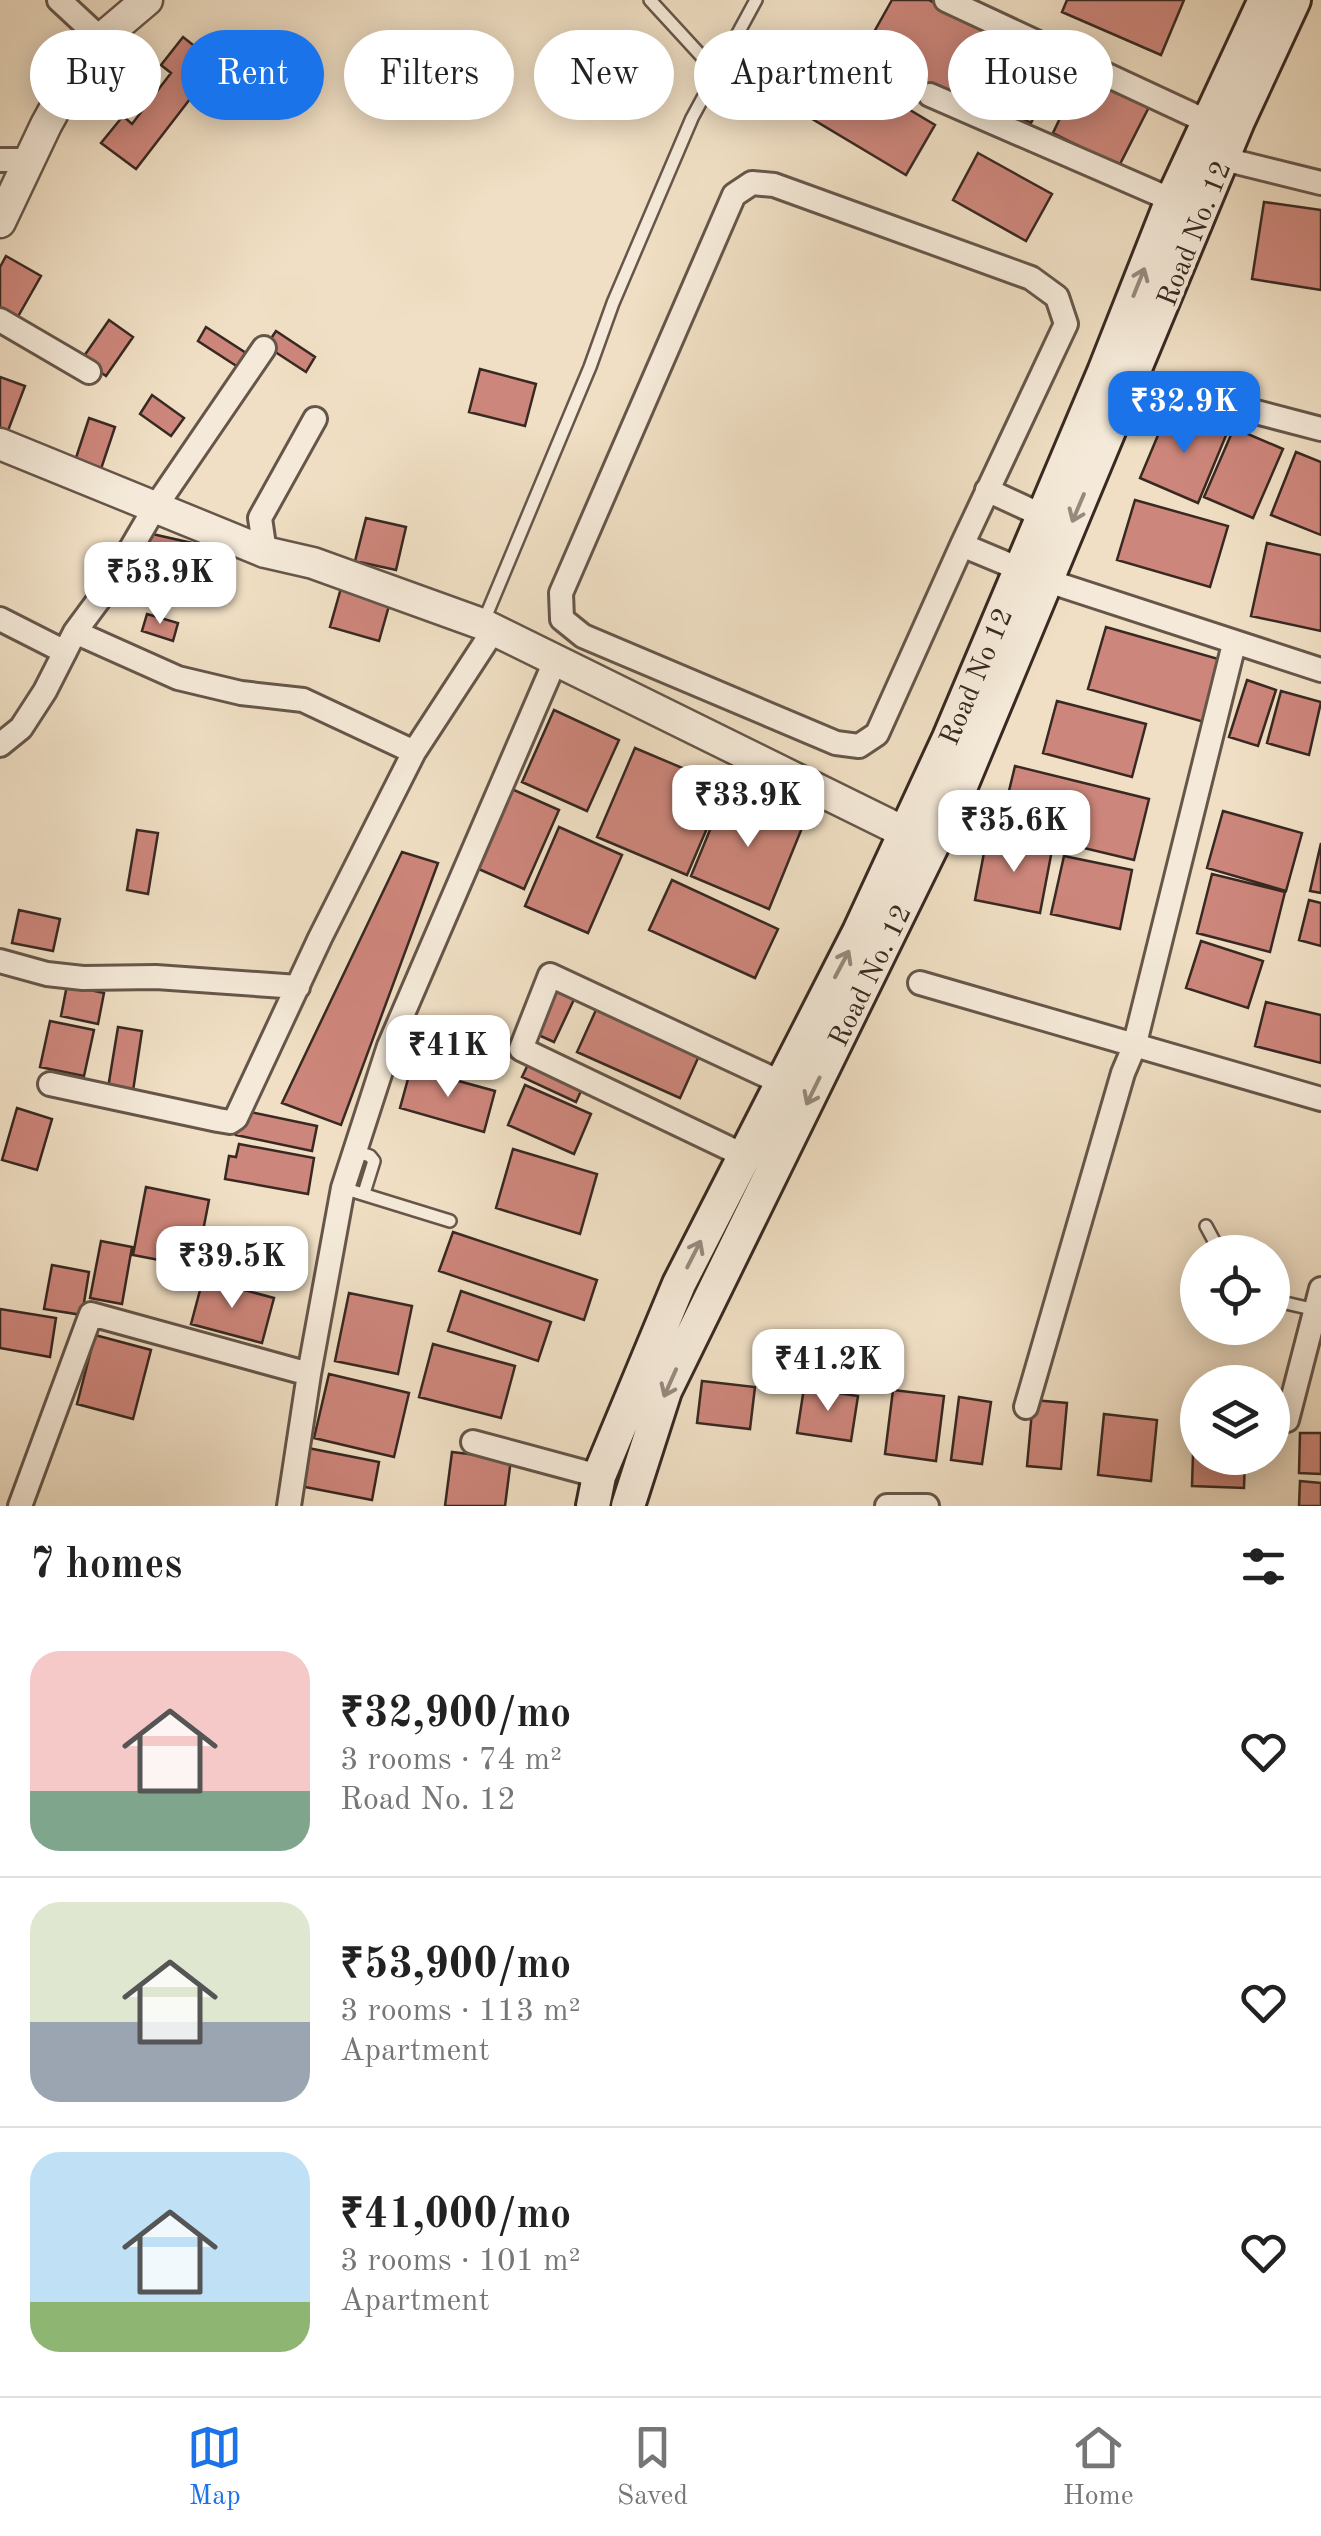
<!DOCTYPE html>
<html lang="en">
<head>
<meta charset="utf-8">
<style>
  :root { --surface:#fff; --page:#f2f2f2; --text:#222; --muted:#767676; --line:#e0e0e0; --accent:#1a73e8 }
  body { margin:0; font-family:"Old Standard TT",serif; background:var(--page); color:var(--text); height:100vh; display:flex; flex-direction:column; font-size:38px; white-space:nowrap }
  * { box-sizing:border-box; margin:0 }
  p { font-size:32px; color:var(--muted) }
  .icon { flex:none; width:55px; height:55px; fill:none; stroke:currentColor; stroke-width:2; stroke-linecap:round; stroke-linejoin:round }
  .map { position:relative; height:1506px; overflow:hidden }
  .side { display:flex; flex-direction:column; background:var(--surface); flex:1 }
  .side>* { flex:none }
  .top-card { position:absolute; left:30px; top:30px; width:1262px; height:90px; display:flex; gap:20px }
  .buttons { position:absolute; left:1180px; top:1235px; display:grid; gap:20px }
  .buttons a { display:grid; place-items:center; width:110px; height:110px; border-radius:50%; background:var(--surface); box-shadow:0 5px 25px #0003; font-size:50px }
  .price { position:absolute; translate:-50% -85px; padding:0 22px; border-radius:20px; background:#fff; color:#222; font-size:32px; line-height:65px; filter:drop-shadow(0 2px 5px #0008) }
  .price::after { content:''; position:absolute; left:50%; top:60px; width:30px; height:22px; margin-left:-15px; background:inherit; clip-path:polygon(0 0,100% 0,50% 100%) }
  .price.current { background:var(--accent); color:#fff }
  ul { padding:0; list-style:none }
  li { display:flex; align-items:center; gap:30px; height:250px; padding:0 30px }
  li+li { border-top:2px solid var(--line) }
  li span { display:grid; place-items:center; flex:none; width:280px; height:200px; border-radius:30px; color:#555 }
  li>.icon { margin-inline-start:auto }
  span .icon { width:120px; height:120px; fill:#fffc; stroke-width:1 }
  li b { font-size:42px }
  h2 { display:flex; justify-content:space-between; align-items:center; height:120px; padding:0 30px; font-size:42px }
  .pill { padding:0 35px; border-radius:45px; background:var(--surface); box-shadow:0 5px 25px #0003; font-size:35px; line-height:90px }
  .pill.current { background:var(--accent); color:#fff }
  .menu { display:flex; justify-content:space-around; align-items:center; height:140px; border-top:2px solid var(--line); background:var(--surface); font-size:28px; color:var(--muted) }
  .menu a { display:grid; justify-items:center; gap:5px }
  .menu .current { color:var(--accent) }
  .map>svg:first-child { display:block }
  .building { fill:#cd867b; stroke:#382922; stroke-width:2.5 }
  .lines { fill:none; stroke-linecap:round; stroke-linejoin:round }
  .service-casing { stroke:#66564a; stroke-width:16 }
  .minor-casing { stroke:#66564a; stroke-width:28 }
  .tertiary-casing { stroke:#66564a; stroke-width:35 }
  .secondary-casing { stroke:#382922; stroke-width:38 }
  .service { stroke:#f5ead9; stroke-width:11 }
  .minor { stroke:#f5ead9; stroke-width:22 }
  .tertiary { stroke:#f5ead9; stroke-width:30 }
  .secondary { stroke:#f5ead9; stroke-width:32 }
  .oneway { stroke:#968a7e }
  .labels { text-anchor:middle; stroke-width:8; stroke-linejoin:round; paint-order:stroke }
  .street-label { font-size:28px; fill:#382922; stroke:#f5ead9 }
</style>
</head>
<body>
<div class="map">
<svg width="1321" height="1506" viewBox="0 0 1321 1506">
  <rect width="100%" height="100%" fill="#f0dfc4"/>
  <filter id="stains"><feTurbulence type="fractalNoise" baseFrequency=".002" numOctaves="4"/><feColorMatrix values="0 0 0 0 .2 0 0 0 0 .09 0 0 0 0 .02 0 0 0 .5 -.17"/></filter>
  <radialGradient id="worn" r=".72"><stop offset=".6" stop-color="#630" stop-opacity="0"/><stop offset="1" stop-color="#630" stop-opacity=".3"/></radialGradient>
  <path class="building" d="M892 0H929L988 34 951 98 865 48Z
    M1067 0H1184L1161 55 1062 12Z
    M183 37 217 64 136 169 101 143 123 116 132 124 171 73 161 65Z
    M1018 41 1061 62 1031 123 989 103Z
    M838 67 935 125 906 175 809 117Z
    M1082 72 1150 105 1119 166 1053 133Z
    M978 153 1052 194 1026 241 953 200Z
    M1264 202 1321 210V290L1252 279Z
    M6 256 41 276 16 320 0 311V267Z
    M109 320 133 337 106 376 82 359Z
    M206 327 246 353 238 367 198 341Z
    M276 331 315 357 306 372 266 346Z
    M480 369 536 384 525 426 469 412Z
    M0 377 25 386 4 441 0 439Z
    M152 395 184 418 171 436 140 414Z
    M1169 409 1227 433 1198 503 1140 478Z
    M89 418 115 427 99 475 73 467Z
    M1234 428 1283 449 1253 518 1204 497Z
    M1296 452 1321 462V535L1271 515Z
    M1135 500 1228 526 1210 587 1117 560Z
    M366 518 406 527 396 570 355 561Z
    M148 533 214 548 205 588 139 572Z
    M1267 543 1321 555V631L1251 616Z
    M343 581 392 595 379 641 330 627Z
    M147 614 178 623 173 641 142 631Z
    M1106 627 1222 660 1204 722 1088 689Z
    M1247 680 1276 690 1258 746 1229 737Z
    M1281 691 1321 702 1309 755 1267 743Z
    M1057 701 1146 724 1132 777 1043 753Z
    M554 710 619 740 587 811 522 782Z
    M635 748 725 786 687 875 597 837Z
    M1015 766 1149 799 1134 860 1000 828Z
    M507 787 559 810 524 889 472 866Z
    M726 791 804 823 769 909 691 876Z
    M1223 811 1302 833 1286 891 1207 868Z
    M559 827 622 855 588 933 525 906Z
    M137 830 158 833 148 894 127 890Z
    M987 837 1052 850 1040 913 975 900Z
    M1321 843V893L1310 891Z
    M402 852 438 863 341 1125 282 1103Z
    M1064 856 1132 870 1120 929 1051 914Z
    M1212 874 1285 892 1270 952 1197 933Z
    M672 880 778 929 755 978 649 930Z
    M1309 900 1321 903V946L1299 940Z
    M19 910 60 919 53 951 12 943Z
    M1201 941 1263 961 1248 1008 1186 988Z
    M546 977 578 991 554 1042 523 1028Z
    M67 985 104 993 98 1024 61 1016Z
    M605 990 708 1036 680 1098 577 1052Z
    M1266 1002 1321 1015V1063L1255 1046Z
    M50 1021 94 1030 84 1076 40 1067Z
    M118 1027 142 1031 133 1091 108 1088Z
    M537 1046 590 1071 576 1102 522 1077Z
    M411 1068 495 1091 484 1132 400 1108Z
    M525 1085 591 1114 574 1154 508 1125Z
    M17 1108 52 1119 37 1170 2 1160Z
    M241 1110 317 1126 312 1151 236 1135Z
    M239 1144 314 1158 308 1194 225 1179 229 1156 236 1157Z
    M513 1149 597 1174 580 1234 496 1208Z
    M146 1187 209 1200 196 1267 133 1255Z
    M453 1232 597 1280 584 1320 439 1271Z
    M101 1241 132 1247 122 1304 90 1298Z
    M52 1265 89 1272 82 1315 44 1309Z
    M203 1279 274 1298 262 1343 191 1324Z
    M461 1291 551 1322 538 1361 448 1331Z
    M349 1293 412 1306 398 1374 335 1361Z
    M0 1309 56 1318 50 1357 0 1348Z
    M95 1335 151 1350 133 1419 77 1404Z
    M433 1344 515 1366 501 1418 419 1397Z
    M329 1374 409 1393 394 1457 314 1438Z
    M702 1381 755 1387 750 1429 697 1423Z
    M804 1388 858 1396 851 1441 797 1433Z
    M893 1390 944 1396 936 1461 885 1454Z
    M959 1397 991 1402 982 1464 951 1460Z
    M1033 1400 1067 1403 1061 1469 1027 1466Z
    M1104 1414 1157 1420 1151 1481 1098 1475Z
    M1194 1421H1198V1458H1245L1244 1488 1192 1486Z
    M1300 1433H1321V1474L1299 1473Z
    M308 1448 379 1462 372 1500 300 1486Z
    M452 1452 511 1459 505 1506H445Z
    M1300 1481 1321 1483V1506H1299Z"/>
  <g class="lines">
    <defs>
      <path id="service" d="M650 0 717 73
        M483 623 590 367 613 303 692 118 756 0
        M355 1151 370 1156 374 1161 364 1193
        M343 1188 450 1221
        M1206 1226 1220 1252
        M1272 1282 1277 1286V1301L1316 1310"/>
      <path id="minor" d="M59 0 101 39
        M946 0 1208 122
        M930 95 1172 200
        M1224 159 1321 183
        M0 160H28
        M0 320 89 372
        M1133 380 1321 429
        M987 490 1043 516
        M962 545 1066 324 1057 297 1031 278 774 185 752 183 734 195 561 593 562 619 583 636 836 743 859 746 877 734 962 545 1048 581 1321 670
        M265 552 260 518 315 419
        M0 619 65 652
        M75 632 178 678 241 693 303 700 414 752
        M0 745 21 728 45 691 75 632 109 586 154 509 264 348
        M0 961 47 974 83 978 156 977 298 987
        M920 983 1321 1099
        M50 1084 218 1120 230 1122 236 1118 320 938 414 752 493 631
        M745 1156 521 1049 550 975 782 1083
        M1026 1407 1123 1073 1134 1047 1234 644
        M1287 1420 1321 1289
        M473 1442 599 1476
        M20 1506 91 1314 309 1374
        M289 1506 309 1374 343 1188 389 1046 556 659
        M887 1506H927"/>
      <path id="tertiary" d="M0 222 46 125 74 74 101 39 147 0
        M0 444 265 552 313 563 482 624 904 832"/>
      <path id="secondary" d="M593 1506 599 1476 679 1284 859 932 949 738 1104 372 1172 200 1265 0
        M628 1506 665 1391 958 793 1238 121 1294 0"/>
    </defs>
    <use href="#service" class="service-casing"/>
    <use href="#minor" class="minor-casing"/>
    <use href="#tertiary" class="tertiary-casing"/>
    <use href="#secondary" class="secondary-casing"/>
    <use href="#service" class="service"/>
    <use href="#minor" class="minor"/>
    <use href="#tertiary" class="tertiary"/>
    <use href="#secondary" class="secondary"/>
  </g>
  <defs><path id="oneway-shaft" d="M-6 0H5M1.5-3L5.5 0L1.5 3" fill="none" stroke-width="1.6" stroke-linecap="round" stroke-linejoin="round" transform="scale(2.5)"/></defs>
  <g class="oneway">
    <use href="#oneway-shaft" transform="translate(1139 282) rotate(-68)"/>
    <use href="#oneway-shaft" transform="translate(1078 508) rotate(113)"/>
    <use href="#oneway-shaft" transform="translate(842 964) rotate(-62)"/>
    <use href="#oneway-shaft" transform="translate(813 1091) rotate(116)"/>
    <use href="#oneway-shaft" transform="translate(694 1254) rotate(-63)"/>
    <use href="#oneway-shaft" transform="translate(670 1383) rotate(114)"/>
  </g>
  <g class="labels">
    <g class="street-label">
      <text transform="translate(1193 233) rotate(-68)" y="10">Road No. 12</text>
      <text transform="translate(975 676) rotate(-67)" y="10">Road No 12</text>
      <text transform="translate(869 975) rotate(-64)" y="10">Road No. 12</text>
    </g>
  </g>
  <rect width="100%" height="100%" filter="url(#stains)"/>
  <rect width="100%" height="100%" fill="url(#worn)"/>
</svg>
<div class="buttons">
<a><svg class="icon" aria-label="locate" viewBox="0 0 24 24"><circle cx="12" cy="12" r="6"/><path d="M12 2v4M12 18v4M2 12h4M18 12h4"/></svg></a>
<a><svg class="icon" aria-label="layers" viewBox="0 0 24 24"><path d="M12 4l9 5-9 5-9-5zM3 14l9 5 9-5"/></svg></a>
</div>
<b class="price current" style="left:1184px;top:456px">₹32.9K</b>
<b class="price" style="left:160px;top:627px">₹53.9K</b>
<b class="price" style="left:748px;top:850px">₹33.9K</b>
<b class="price" style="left:1014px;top:875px">₹35.6K</b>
<b class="price" style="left:448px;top:1100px">₹41K</b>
<b class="price" style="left:232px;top:1311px">₹39.5K</b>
<b class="price" style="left:828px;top:1414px">₹41.2K</b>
<div class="top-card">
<a class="pill">Buy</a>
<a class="pill current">Rent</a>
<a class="pill">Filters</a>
<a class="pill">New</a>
<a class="pill">Apartment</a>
<a class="pill">House</a>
</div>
</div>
<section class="side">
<h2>7 homes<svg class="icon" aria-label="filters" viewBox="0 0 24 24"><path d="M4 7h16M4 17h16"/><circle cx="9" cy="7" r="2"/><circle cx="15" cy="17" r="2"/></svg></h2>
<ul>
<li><span style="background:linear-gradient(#f6c9c9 70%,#7fa58c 0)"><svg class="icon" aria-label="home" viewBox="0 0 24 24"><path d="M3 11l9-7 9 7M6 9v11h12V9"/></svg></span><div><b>₹32,900/mo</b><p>3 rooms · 74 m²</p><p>Road No. 12</p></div><svg class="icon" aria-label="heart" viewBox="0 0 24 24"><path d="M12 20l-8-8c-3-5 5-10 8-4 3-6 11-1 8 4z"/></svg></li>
<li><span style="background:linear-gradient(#dfe7d0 60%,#9aa5b1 0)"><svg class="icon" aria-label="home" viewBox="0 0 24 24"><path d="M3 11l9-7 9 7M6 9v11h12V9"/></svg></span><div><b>₹53,900/mo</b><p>3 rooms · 113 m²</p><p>Apartment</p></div><svg class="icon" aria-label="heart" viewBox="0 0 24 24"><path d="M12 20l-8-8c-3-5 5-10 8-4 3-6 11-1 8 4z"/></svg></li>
<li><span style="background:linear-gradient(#bfe0f5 75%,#8fb573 0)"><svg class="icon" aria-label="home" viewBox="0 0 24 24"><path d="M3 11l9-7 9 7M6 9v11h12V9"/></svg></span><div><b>₹41,000/mo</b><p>3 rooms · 101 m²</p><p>Apartment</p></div><svg class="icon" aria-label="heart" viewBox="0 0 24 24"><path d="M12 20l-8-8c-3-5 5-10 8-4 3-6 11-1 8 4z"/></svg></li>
</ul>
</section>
<nav class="menu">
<a class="current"><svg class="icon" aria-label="map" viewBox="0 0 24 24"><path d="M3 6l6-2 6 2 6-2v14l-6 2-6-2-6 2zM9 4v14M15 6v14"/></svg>Map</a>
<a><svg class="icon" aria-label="saved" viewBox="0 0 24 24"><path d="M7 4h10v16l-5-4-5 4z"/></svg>Saved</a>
<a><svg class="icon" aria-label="home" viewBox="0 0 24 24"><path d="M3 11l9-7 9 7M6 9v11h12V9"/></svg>Home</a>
</nav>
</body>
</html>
